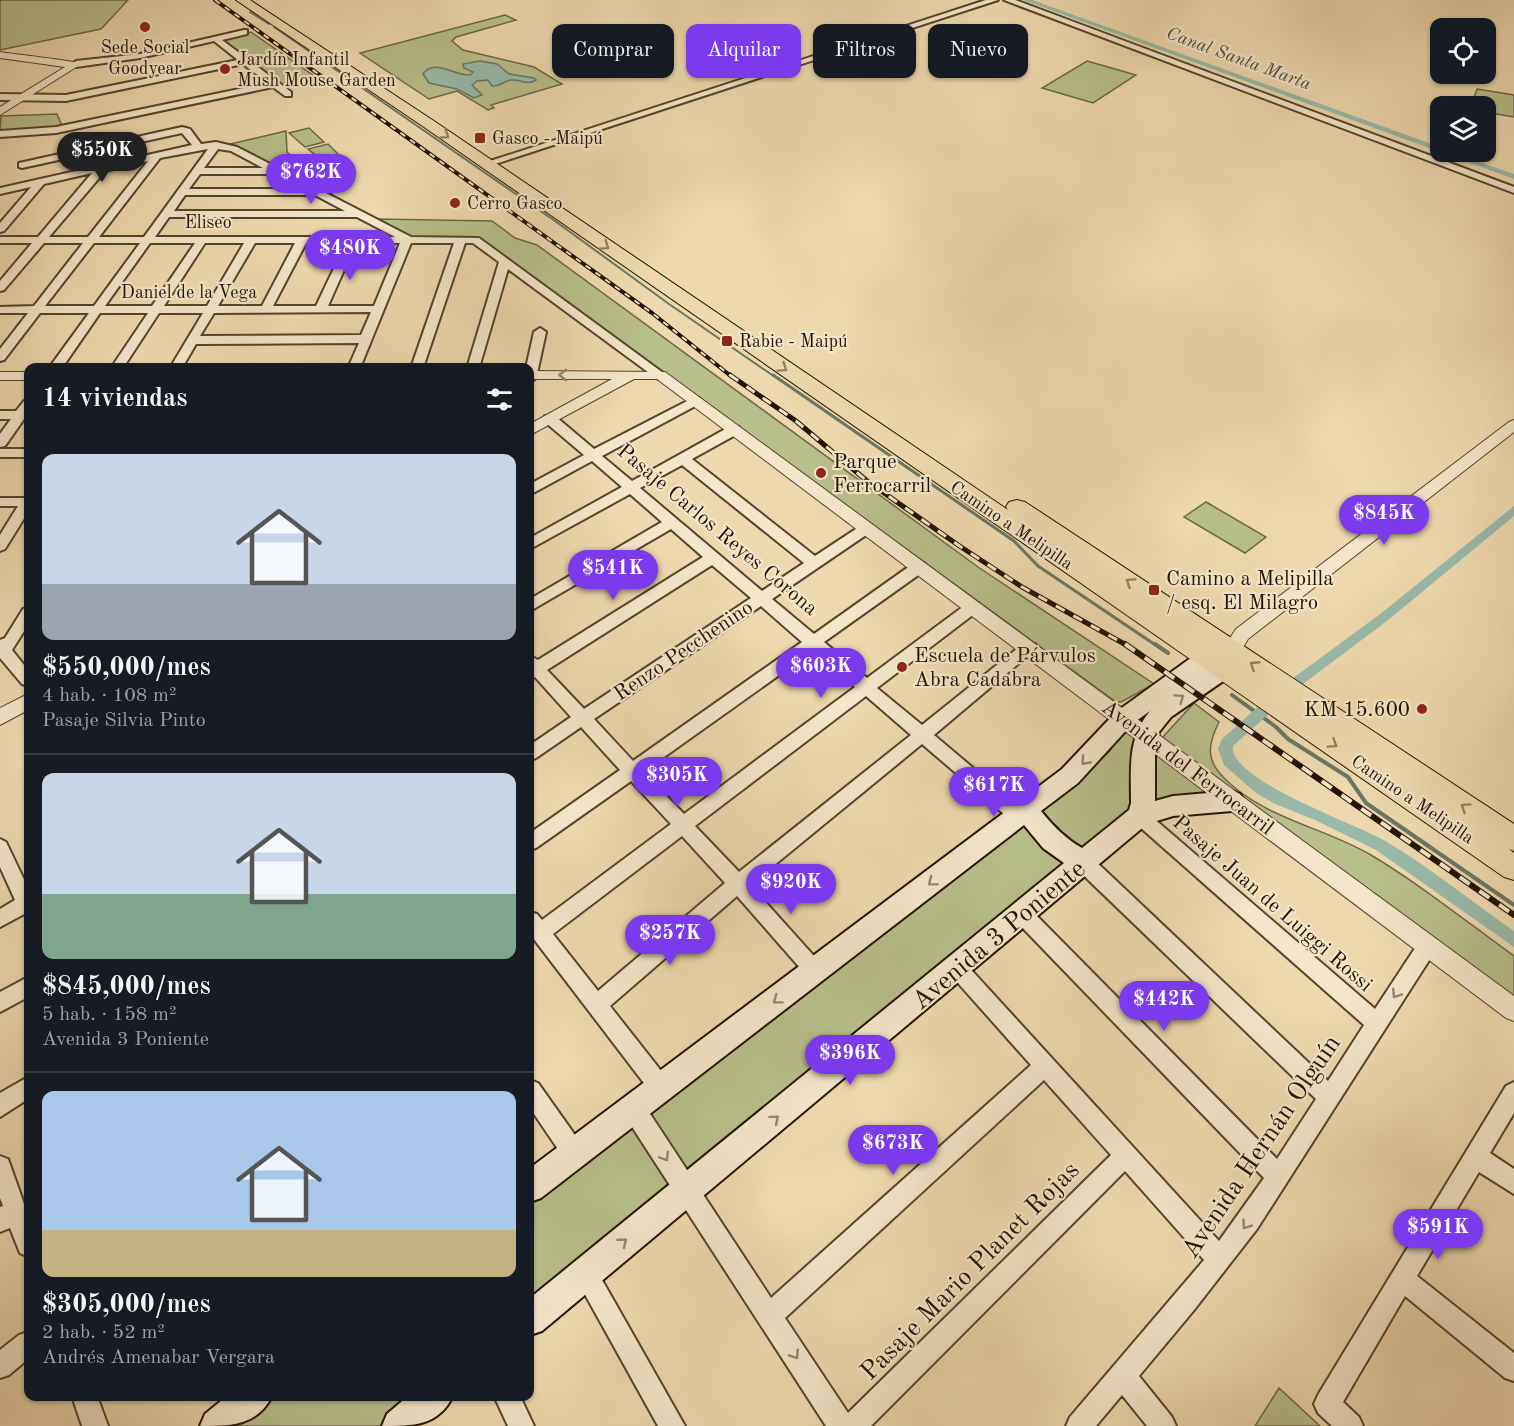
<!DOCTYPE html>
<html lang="es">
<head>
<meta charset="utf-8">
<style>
  :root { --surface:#171b24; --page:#242831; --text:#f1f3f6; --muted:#9ea1a6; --line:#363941; --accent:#7c3aed }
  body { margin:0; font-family:"Old Standard TT",serif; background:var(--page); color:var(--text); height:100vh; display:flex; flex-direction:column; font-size:22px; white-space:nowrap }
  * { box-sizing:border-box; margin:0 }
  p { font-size:20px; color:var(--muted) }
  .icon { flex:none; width:33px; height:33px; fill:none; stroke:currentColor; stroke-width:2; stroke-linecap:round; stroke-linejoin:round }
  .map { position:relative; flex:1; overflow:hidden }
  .sheet { position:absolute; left:24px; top:363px; width:510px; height:1038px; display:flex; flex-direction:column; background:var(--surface); border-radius:12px; box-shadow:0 2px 4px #0004 }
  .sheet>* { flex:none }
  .banner { position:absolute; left:552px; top:24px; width:570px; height:54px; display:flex; gap:12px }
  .tools { position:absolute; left:1430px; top:18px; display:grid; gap:12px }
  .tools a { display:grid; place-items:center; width:66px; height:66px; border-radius:12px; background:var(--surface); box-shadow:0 2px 4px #0004; font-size:30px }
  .price { position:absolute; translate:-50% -51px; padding:0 14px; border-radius:21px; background:var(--accent); color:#fff; font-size:20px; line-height:39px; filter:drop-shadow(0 2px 3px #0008) }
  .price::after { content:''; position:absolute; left:50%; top:36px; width:18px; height:14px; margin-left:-9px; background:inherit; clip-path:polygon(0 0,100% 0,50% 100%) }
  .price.selected { background:#222; color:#fff }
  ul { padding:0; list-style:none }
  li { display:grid; align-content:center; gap:12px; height:318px; padding:0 18px }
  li+li { border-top:2px solid var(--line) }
  li span { display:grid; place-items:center; height:186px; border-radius:12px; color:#555 }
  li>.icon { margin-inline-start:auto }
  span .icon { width:108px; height:108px; fill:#fffc; stroke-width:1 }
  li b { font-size:26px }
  h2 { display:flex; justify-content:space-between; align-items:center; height:72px; padding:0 18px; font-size:26px }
  .chip { padding:0 21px; border-radius:12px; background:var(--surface); box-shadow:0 2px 4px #0004; font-size:21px; line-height:54px }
  .chip.selected { background:var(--accent); color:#fff }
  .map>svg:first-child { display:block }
  .green { fill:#b8bf8a; stroke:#6c6946; stroke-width:1.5 }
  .water { fill:#99baaa; stroke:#697766; stroke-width:1.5 }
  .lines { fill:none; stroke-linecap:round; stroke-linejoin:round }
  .stream-far2 { stroke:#697766; stroke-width:2 }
  .stream-far1 { stroke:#697766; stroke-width:3 }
  .stream { stroke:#697766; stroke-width:4 }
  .canal { fill:#99baaa; fill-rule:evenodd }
  .minor-casing { stroke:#54442c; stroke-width:4 }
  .tertiary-casing { stroke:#54442c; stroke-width:2 }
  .secondary-casing { stroke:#211301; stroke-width:4 }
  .primary-casing { stroke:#211301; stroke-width:2 }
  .minor { fill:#f3e6ca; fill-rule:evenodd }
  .tertiary { fill:#f3e6ca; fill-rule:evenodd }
  .secondary { fill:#f3e6ca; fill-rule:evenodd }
  .primary { fill:#edd9ad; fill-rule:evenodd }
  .rail-far2-casing { stroke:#211301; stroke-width:4 }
  .rail-far1-casing { stroke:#211301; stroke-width:5 }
  .rail-casing { stroke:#211301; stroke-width:6 }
  .rail-far2 { stroke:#f3e6ca; stroke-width:2; stroke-dasharray:6; stroke-linecap:butt }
  .rail-far1 { stroke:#f3e6ca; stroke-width:3; stroke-dasharray:10; stroke-linecap:butt }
  .rail { stroke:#f3e6ca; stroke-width:4; stroke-dasharray:12; stroke-linecap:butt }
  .oneway { stroke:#918060 }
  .oneway2 { stroke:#948770 }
  .poi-dot { fill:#8f2418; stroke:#f3e6ca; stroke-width:2 }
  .labels { text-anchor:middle; stroke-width:4.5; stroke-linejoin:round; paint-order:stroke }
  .far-poi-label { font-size:18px; fill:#211301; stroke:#f3e6ca; text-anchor:start }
  .far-water-label { font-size:18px; font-style:italic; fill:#4b4d3c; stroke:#f3e6ca }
  .far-street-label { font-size:18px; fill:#211301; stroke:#f3e6ca }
  .poi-label { font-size:21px; fill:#211301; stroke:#f3e6ca; text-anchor:start }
  .street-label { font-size:21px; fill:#211301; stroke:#f3e6ca }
  .near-street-label { font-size:26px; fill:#211301; stroke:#f3e6ca }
</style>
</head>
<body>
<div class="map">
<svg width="1514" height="1426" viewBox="0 0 1514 1426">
  <rect width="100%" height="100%" fill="#edd9ad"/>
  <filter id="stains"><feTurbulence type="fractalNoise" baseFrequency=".00333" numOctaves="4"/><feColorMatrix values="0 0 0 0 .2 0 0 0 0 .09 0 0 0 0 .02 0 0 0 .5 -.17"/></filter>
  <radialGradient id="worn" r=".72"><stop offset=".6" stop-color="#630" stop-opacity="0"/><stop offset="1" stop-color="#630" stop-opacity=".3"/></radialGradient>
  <path class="green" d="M0 0H128L101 29 0 50Z
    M505 15 516 20 456 37 452 41 463 50 534 67 562 84 491 105 494 108 488 110 457 91 429 99 360 53Z
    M251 32 317 78 285 87 221 40Z
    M1087 61 1136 75 1093 103 1042 88Z
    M1477 89 1514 95V117L1485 112V106H1471Z
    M57 114 62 126 38 130 0 131 1 116Z
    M309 128 324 142 305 147 289 133Z
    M286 131 287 152 335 197 230 144Z
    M328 144 342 158 325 163 308 149Z
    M377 219 492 221 515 238 537 245 978 567 1154 684 1121 702H1116L481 239 412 238Z
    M1206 502 1266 537 1245 553 1184 517Z
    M1194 703 1219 722C1208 744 1205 760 1225 779 1264 818 1325 828 1371 855 1421 885 1467 922 1514 956V1001L1162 738Z
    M1121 728 1139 741 1136 808 584 1270 530 1312V1201L1074 783 1110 751Z
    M1155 752 1204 791 1203 797 1155 805 1153 788Z
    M1279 1388 1320 1426H1255Z
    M274 1397H420L383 1426H236Z"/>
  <path class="water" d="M480 61 497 64 509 74 534 78 536 80C526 86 521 79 511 80 503 81 500 87 492 86L488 80 477 81 472 85 482 95 474 98 457 89 429 83 423 74C434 58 455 76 470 75L473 72 464 68 463 64Z"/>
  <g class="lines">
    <path class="stream-far2" d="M250 12 269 24
      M274 27 555 221 669 304 775 377"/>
    <path class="stream-far1" d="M773 375 1014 541 1038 566 1157 646"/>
    <path class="stream" d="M1155 644 1168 653
      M1232 695 1276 727 1288 739 1348 777 1366 803 1514 905"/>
    <path class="canal" d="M1023 0H1032L1440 147V152H1450L1514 174V179Z
      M1514 506V516L1387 621 1303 684H1293L1291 681 1293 678 1379 615Z
      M1265 704 1270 705 1272 709 1270 713 1233 746C1228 780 1359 825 1387 842 1431 868 1472 902 1514 931V947L1376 850 1315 820 1275 804 1256 793 1224 765 1218 749 1222 739 1260 705Z"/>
    <defs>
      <path id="minor" d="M986 0H998L489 166 481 164Z
        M1004 0H1015L1514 187V193Z
        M244 30H247V34L222 40 291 92V96H285L273 87 56 133 0 137V131L56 127 268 83 243 64 66 101 0 100V94L66 95 238 60 214 41 140 58 76 67 72 64 76 61 140 54Z
        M182 127 190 129 201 144 216 142 237 147 411 237 479 238 666 375 660 379 656 378 508 269 479 368H467L499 262 473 243H465L423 368H411L454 243H411L360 368H348L359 343 196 344 182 368H170L203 313H159L123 368H111L148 313H100L62 368H49L89 313H40L4 360 0 361V349L28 313H0V307L34 306 83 243H44L4 290 0 291V281L32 243H0V237H38L92 173 44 184 4 231 0 232V223L31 187 0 194V188L192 145 182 133 22 168 19 167V163ZM208 149 144 237H99L160 158ZM218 149 231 151 263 168H204ZM148 161 88 237H49L105 171ZM200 174H274L303 189H189ZM185 195H315L345 211H174ZM169 217H357L395 237H155ZM94 243H140L94 306H45ZM150 243H195L152 306H105ZM205 243H244L207 306H164ZM255 243H295L262 306H218ZM306 243H346L316 306H273ZM356 243H400L374 306H328ZM371 312 361 335 200 336 214 313Z
        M540 328 546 332 536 378 530 382V368H526L534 332Z
        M695 397 699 398 701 401 699 404 602 456 632 481 729 427H739L740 430 739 433 692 459 815 556 862 525H872L874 528 872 531 772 599 814 634 914 563H924L926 567 924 571 824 642 867 678 968 603H978L981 607 978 611 877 688 922 725 1023 644H1035L1037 648 934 735 1024 811 1027 816 1024 821 1018 823 1012 821 922 744 750 885 822 965 825 971 822 977 815 980 808 977 737 896 610 1006 669 1081 672 1088 669 1095 661 1098 653 1095 530 934V912L537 914 542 920 671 824 631 781 536 848 530 850V833L620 770 581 727 536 758 530 760V745L571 717 535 677 530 679V656L538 660 703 557 671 529 530 611V599L662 522 630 494 530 549V538L622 487 592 461 535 492 530 493V484L584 455 545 422 544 419 545 416H555L594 449ZM682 465 804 563 762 591 640 488ZM712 565 751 598 584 709 547 670ZM761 606 802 642 633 761 594 719ZM813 651 855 687 684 814 643 772ZM866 696 911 735 739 872 695 826ZM682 836 725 883 598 991 553 934Z
        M28 400V419H24L5 446 0 447V434L11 419H0V411H16L24 401Z
        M0 449H28V457H0Z
        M0 498H28V512L5 549 0 551V535L18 506H0Z
        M28 608V625L12 650 28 670V686L22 684 0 658V640L5 638 23 609Z
        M1139 809 1145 811 1375 1009 1421 939 1428 936 1435 939 1438 945 1435 951 1257 1229 1194 1310 1139 1376 1172 1417 1176 1426H1147L1122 1395 1096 1426H1066L1070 1417 1204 1260 1125 1171 871 1426H826L625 1116 622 1108 625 1100 633 1097 641 1100 771 1298 1031 1065 950 974 947 968 950 962 957 959 964 962 1219 1241 1264 1178 1015 920 1012 914 1015 908 1022 906 1029 908 1277 1159 1316 1099 1077 869 1075 863 1077 857 1084 855 1091 857 1328 1081 1364 1025 1133 821 1130 816 1133 811ZM1044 1080 1111 1155 848 1413 785 1318Z
        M0 839 6 842 28 888V912L0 927V909L15 900 0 867Z
        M28 977V997L0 1012V992Z
        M28 1077V1099L0 1117V1093Z
        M530 1080 538 1083 582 1145 585 1153 582 1161 574 1164 566 1161 530 1108Z
        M1514 1082V1113L1490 1153 1514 1169V1194L1479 1172 1417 1276 1514 1353V1381L1505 1378 1405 1296 1343 1402 1359 1417 1363 1426H1332L1318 1413 1314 1404 1318 1395 1506 1086Z
        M0 1156 8 1159 28 1215V1257L20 1253 10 1228 0 1232V1207L3 1206 0 1198Z
        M585 1260 593 1264 685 1426H658L577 1280 573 1272 577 1264Z
        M28 1332V1359L9 1375 0 1378V1350L19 1335Z
        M72 1396H97L108 1426H82Z
        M494 1396H520L534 1426H508Z"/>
      <path id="tertiary" d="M0 52C12 54 77 61 81 64L0 115V107L65 67 0 58Z
        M530 371 665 372 1514 996V1021L1506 1018 657 379H634L530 435V424L612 379H530Z
        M0 372H28V380H0Z
        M1514 420V432L1248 639C1242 649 1238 659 1224 655L1222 650 1236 629 1509 422Z
        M28 694V710L0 725V708Z"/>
      <path id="secondary" d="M1226 644 1238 646 1241 652 1232 675 1171 717 1159 732 1155 755V801L1173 796 1232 791 1240 794 1244 801 1240 808 1232 811 1173 816 1147 824 542 1331 530 1335V1298L1064 863 1043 848 1024 825 541 1198 530 1202V1168L1062 769 1116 712 1199 652ZM1150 711C1127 738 1131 769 1131 803L1129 810 1082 848C1066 839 1053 826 1041 811L1078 783 1132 724Z
        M227 1396H272C257 1426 231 1426 200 1426L205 1414Z
        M408 1396H453C438 1426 414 1426 382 1426L387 1414Z"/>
      <path id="primary" d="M236 0H250L434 121 1008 510 1006 507 1009 502 1017 500 1025 502 1514 824V851L1509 849 1514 853V880L1504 877 424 127Z"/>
    </defs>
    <use href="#minor" class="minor-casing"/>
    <use href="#tertiary" class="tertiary-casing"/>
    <use href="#secondary" class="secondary-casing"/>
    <use href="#primary" class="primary-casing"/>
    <use href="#minor" class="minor"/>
    <use href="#tertiary" class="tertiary"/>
    <use href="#secondary" class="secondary"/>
    <use href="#primary" class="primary"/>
    <defs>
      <path id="rail-far2" d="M215 0 652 313 732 377"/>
      <path id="rail-far1" d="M730 375 796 421 867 481 958 545 1022 587 1128 646"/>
      <path id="rail" d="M1125 644 1514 915"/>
    </defs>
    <use href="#rail-far2" class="rail-far2-casing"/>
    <use href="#rail-far1" class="rail-far1-casing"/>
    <use href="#rail" class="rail-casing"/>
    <use href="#rail-far2" class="rail-far2"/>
    <use href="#rail-far1" class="rail-far1"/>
    <use href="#rail" class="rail"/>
  </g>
  <defs><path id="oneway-chevron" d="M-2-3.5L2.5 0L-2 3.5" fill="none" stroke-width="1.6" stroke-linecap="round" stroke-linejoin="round" transform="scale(1.5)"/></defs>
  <g class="oneway">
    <use href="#oneway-chevron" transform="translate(445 135) rotate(35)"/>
    <use href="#oneway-chevron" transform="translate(605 246) rotate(35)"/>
    <use href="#oneway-chevron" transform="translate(783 368) rotate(35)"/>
    <use href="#oneway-chevron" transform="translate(1130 582) rotate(-146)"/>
    <use href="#oneway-chevron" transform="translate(1254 665) rotate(-147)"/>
    <use href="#oneway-chevron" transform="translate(1333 744) rotate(34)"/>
    <use href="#oneway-chevron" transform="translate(1465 807) rotate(-146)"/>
  </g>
  <g class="oneway2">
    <use href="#oneway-chevron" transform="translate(563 375) rotate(180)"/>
    <use href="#oneway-chevron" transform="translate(1180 698) rotate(-35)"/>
    <use href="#oneway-chevron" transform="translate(1085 761) rotate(133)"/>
    <use href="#oneway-chevron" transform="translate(932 882) rotate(143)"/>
    <use href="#oneway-chevron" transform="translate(1396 994) rotate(123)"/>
    <use href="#oneway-chevron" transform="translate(777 1000) rotate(143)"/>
    <use href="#oneway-chevron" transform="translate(775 1119) rotate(-40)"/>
    <use href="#oneway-chevron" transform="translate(665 1157) rotate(57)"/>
    <use href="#oneway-chevron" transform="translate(1246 1225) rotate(126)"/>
    <use href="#oneway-chevron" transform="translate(623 1242) rotate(-39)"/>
    <use href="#oneway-chevron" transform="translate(795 1355) rotate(57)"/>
  </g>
  <g class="poi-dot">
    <circle cx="145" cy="27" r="6"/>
    <circle cx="225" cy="69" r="6"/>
    <rect x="474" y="132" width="12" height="12" rx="3"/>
    <circle cx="455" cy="203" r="6"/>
    <rect x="721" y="335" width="12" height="12" rx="3"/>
    <circle cx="821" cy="473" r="6"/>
    <rect x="1148" y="584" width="12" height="12" rx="3"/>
    <circle cx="902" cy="667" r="6"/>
    <circle cx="1422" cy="709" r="6"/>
  </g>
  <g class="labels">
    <g class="far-poi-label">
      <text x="145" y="53" text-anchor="middle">Sede Social<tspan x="145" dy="21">Goodyear</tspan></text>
      <text x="237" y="65">Jardín Infantil<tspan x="237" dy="21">Mush Mouse Garden</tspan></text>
      <text x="492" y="144">Gasco - Maipú</text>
      <text x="467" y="209">Cerro Gasco</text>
      <text x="739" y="347">Rabie - Maipú</text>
    </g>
    <g class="far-water-label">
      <text transform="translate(1239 58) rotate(20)" y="6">Canal Santa Marta</text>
    </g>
    <g class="far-street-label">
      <text x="208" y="228">Eliseo</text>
      <text x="189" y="298">Daniel de la Vega</text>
      <text transform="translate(1012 525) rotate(34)" y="6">Camino a Melipilla</text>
      <text transform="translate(1413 799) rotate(34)" y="6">Camino a Melipilla</text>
    </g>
    <g class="poi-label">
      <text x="833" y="468">Parque<tspan x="833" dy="24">Ferrocarril</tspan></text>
      <text x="1166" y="585">Camino a Melipilla<tspan x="1166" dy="24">/ esq. El Milagro</tspan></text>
      <text x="914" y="662">Escuela de Párvulos<tspan x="914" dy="24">Abra Cadabra</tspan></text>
      <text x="1410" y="716" text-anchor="end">KM 15.600</text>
    </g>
    <g class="street-label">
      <text transform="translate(718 529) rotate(40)" y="7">Pasaje Carlos Reyes Corona</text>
      <text transform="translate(683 650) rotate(-34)" y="7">Renzo Pecchenino</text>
      <text transform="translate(1188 767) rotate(37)" y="7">Avenida del Ferrocarril</text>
      <text transform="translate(1273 903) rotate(41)" y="7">Pasaje Juan de Luiggi Rossi</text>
    </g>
    <g class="near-street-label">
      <text transform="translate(998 934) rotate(-40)" y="9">Avenida 3 Poniente</text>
      <text transform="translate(1260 1146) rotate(-56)" y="9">Avenida Hernán Olguín</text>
      <text transform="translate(969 1270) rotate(-45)" y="9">Pasaje Mario Planet Rojas</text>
    </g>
  </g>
  <rect width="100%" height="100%" filter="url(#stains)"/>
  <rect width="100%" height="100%" fill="url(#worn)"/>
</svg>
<div class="tools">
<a><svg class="icon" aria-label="locate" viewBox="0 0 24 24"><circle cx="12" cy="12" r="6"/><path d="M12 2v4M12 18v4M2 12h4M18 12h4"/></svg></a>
<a><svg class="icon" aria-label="layers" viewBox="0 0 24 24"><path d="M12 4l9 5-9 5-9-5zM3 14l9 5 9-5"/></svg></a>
</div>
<b class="price selected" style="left:102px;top:183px">$550K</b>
<b class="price" style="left:311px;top:205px">$762K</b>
<b class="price" style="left:350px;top:281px">$480K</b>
<b class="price" style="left:1384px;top:546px">$845K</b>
<b class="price" style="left:613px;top:601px">$541K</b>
<b class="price" style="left:821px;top:699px">$603K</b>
<b class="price" style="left:677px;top:808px">$305K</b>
<b class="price" style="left:994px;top:818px">$617K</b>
<b class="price" style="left:791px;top:915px">$920K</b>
<b class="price" style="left:670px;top:966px">$257K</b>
<b class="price" style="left:1164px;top:1032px">$442K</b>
<b class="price" style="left:850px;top:1086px">$396K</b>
<b class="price" style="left:893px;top:1176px">$673K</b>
<b class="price" style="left:1438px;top:1260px">$591K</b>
<div class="banner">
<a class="chip">Comprar</a>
<a class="chip selected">Alquilar</a>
<a class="chip">Filtros</a>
<a class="chip">Nuevo</a>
</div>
<section class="sheet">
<h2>14 viviendas<svg class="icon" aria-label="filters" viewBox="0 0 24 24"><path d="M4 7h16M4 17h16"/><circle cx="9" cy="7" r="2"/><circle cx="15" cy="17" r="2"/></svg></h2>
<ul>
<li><span style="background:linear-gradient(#c9d6e8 70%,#9aa5b1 0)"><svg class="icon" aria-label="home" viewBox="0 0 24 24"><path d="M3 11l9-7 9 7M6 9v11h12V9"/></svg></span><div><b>$550,000/mes</b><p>4 hab. · 108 m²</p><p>Pasaje Silvia Pinto</p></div></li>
<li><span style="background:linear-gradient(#c9d6e8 65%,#7fa58c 0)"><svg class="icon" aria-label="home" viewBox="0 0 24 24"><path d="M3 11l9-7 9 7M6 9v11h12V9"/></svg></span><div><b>$845,000/mes</b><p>5 hab. · 158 m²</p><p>Avenida 3 Poniente</p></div></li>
<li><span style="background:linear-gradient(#a9c7e8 75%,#c2b280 0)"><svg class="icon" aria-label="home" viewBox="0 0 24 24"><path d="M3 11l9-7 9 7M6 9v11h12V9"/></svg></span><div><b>$305,000/mes</b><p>2 hab. · 52 m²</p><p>Andrés Amenabar Vergara</p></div></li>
</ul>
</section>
</div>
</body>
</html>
